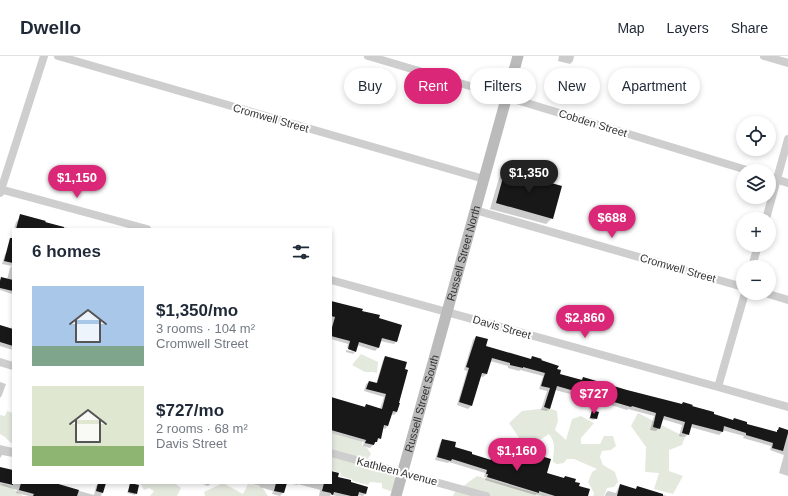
<!DOCTYPE html>
<html lang="en">
<head>
<meta charset="utf-8">
<style>
  :root { --surface:#fff; --page:#f6f6f7; --text:#1f2937; --muted:#747a83; --line:#e0e1e3; --accent:#db2777 }
  body { margin:0; font-family:Arial,sans-serif; background:var(--page); color:var(--text); height:100vh; display:flex; flex-direction:column; font-size:15px; white-space:nowrap }
  * { box-sizing:border-box; margin:0 }
  p { font-size:13px; color:var(--muted) }
  .icon { flex:none; width:22px; height:22px; fill:none; stroke:currentColor; stroke-width:2; stroke-linecap:round; stroke-linejoin:round }
  .map { position:relative; flex:1; overflow:hidden }
  .side { position:absolute; left:12px; top:172px; width:320px; height:256px; display:flex; flex-direction:column; background:var(--surface); border-radius:0px; box-shadow:0 2px 6px #0003 }
  .side>* { flex:none }
  .hud { position:absolute; left:344px; top:12px; width:380px; height:36px; display:flex; gap:8px }
  .buttons { position:absolute; left:736px; top:60px; display:grid; gap:8px }
  .buttons a { display:grid; place-items:center; width:40px; height:40px; border-radius:50%; background:var(--surface); box-shadow:0 2px 6px #0003; font-size:20px }
  .price { position:absolute; translate:-50% -34px; padding:0 9px; border-radius:14px; background:var(--accent); color:#fff; font-size:13px; line-height:26px; filter:drop-shadow(0 1px 2px #0008) }
  .price::after { content:''; position:absolute; left:50%; top:24px; width:12px; height:9px; margin-left:-6px; background:inherit; clip-path:polygon(0 0,100% 0,50% 100%) }
  .price.on { background:#222; color:#fff }
  ul { padding:0; list-style:none }
  li { display:flex; align-items:center; gap:12px; height:100px; padding:0 20px }
  li span { display:grid; place-items:center; flex:none; width:112px; height:80px; border-radius:0px; color:#555 }
  li>.icon { margin-inline-start:auto }
  span .icon { width:48px; height:48px; fill:#fffc; stroke-width:1 }
  li b { font-size:17px }
  h2 { display:flex; justify-content:space-between; align-items:center; height:48px; padding:0 20px; font-size:17px }
  .tag { padding:0 14px; border-radius:18px; background:var(--surface); box-shadow:0 2px 6px #0003; font-size:14px; line-height:36px }
  .tag.on { background:var(--accent); color:#fff }
  header { display:flex; align-items:center; gap:24px; box-sizing:border-box; height:56px; padding:0 20px; background:var(--surface); border-bottom:1px solid var(--line) }
  header strong { font-size:19px }
  nav { display:flex; gap:22px; margin-inline-start:auto; font-size:14px }
  .map>svg:first-child { display:block }
  .green { fill:#e4e9de }
  .shadow { fill:#0003 }
  .building { fill:#181818 }
  .lines { fill:none; stroke-linecap:round; stroke-linejoin:round }
  .street { stroke:#cecece; stroke-width:8 }
  .secondary { stroke:#bbb; stroke-width:11 }
  .labels { text-anchor:middle; stroke-width:4; stroke-linejoin:round; paint-order:stroke }
  .street-label { font-size:11px; fill:#313131; stroke:#fff }
</style>
</head>
<body>
<header>
<strong>Dwello</strong>
<nav><a>Map</a><a>Layers</a><a>Share</a></nav>
</header>
<div class="map">
<svg width="788" height="440" viewBox="0 0 788 440">
  <rect width="100%" height="100%" fill="#fff"/>
  <path class="green" d="M361 298 378 306 377 317 373 316H365L352 309Z
    M548 352 557 355 558 365 555 374 566 384 572 363 581 360 594 367 581 382V388H600L604 380H613L616 390 611 394 602 395 600 401 603 409 615 416 618 426 614 431 607 432 604 440H593L594 437 588 426 592 416 597 413 574 403H567L564 407 557 408 553 406C553 394 557 389 549 378L538 385 534 393 526 392 509 367 522 355Z
    M7 355 13 357V386L11 387 5 381 0 378V359L5 360Z
    M638 357 685 381 682 389 669 394V415L683 420 673 438 654 433 659 417 645 416 646 391 631 370Z
    M331 377 362 385V389L367 392 371 398 363 410 366 413 372 405 385 408 397 424 393 436 382 432V427L370 426 368 429 353 425 352 423 340 420 341 417 331 414Z
    M477 420 546 440H453L455 436Z
    M142 427H174L181 432 177 440H150L154 435 149 432 144 434 141 428Z
    M223 427 243 438 248 428 262 431 268 440H205L204 436Z
    M4 428 9 430 23 440H0V429Z"/>
  <path class="shadow" d="M559 0H574L573 5 570 8 558 5Z
    M505 115 552 162 546 168 490 153 499 122Z
    M25 161 71 173H14L16 166 19 163Z
    M13 177V237L12 238 0 234V224L2 222 7 224 10 212 12 210 2 208 5 198 8 195Z
    M331 245 361 255 378 263 396 286 394 288 380 285 378 292 375 295 357 289 355 294 347 292 348 288 331 283Z
    M13 268V294L0 290V270L11 273Z
    M476 281 485 290 530 304 533 301 556 314 558 318 580 324 583 322 680 349 683 347 712 359 776 377 780 372 788 375V420L779 417 784 399 770 394 771 390 743 382 744 380 722 374V376L719 379 690 371 688 378 685 381 679 380 682 369 662 363 659 372 656 375 650 374 654 360 628 353 627 354 595 344 596 340 577 334 574 339 555 334 550 352 547 355 541 354 547 335 539 333 543 320 520 314 519 315 508 312V310L490 305 487 318 483 321 480 320 471 350 468 353 457 349 467 315 464 314 473 284Z
    M346 294 355 296 353 298 346 296Z
    M385 301 397 356 394 359 391 358 388 370 385 373 383 372 380 382 370 392 363 390 364 386 331 377V343L364 351 366 349 380 353 384 341 364 335 366 328 369 326 376 328 383 304Z
    M0 326 6 328 2 339 0 342Z
    M592 355 597 356 594 364 589 363Z
    M442 384 454 391 471 399 489 404 492 402 518 410 522 407 526 408 528 401 531 398 546 417 563 422 565 421 574 426 587 440H544L536 438 535 439 485 424 486 421H484L485 417 449 406 448 407 435 404 440 387Z
    M0 389 13 392V401L2 399 0 402Z
    M0 412 13 421V427H58V429L94 439 96 430 99 427 105 428 101 440H29L16 437 17 434 0 429Z
    M331 416 337 422 350 427 365 438 363 440 357 439V440H337L331 439 330 440H319L320 434 298 428 297 429 288 427H331Z
    M203 427H211L208 430 203 428Z
    M247 427H286L283 437 280 440 272 438 273 435 260 431V430Z
    M130 429 138 430 135 439 127 437Z
    M620 429 635 433 637 432 667 440H605L606 437 608 435 616 437 618 432Z"/>
  <path class="building" d="M505 114 562 130 553 163 496 147Z
    M20 158 46 165 45 166 64 171V173H16Z
    M10 182H13V207L4 205Z
    M1 221 13 224V235L0 232V225Z
    M331 245 363 253 362 255 380 259 379 262 402 269 397 286 382 282 379 292 359 286 356 296 348 293 350 285 331 280V275L335 261 331 260Z
    M0 269 13 273V290L0 286Z
    M476 280 488 283 486 290 531 303 532 300 542 303 541 304 559 310 557 313 561 314 560 318 582 324 583 321 627 334 682 348 683 346 693 349 692 350 714 356V358L733 364 734 362 747 366V368L777 376V374H778L779 371 788 374V377L783 395 772 392 773 387 746 379V377L724 370 723 376 692 368 689 379 682 377 685 366 664 360 660 373 653 371 656 357 632 350 631 351 597 341 599 337 579 331 578 336 557 330 550 353 544 351 550 332 541 330 545 317 523 311V312L510 309V307L492 302 487 318 482 317 472 350 459 346 469 312 466 311Z
    M385 300 407 306 405 313 408 314 399 347H400L397 356 393 355 388 370 384 369 381 383 378 382 377 386H375L374 389 365 387 366 384 331 374V341L365 351 366 348 382 353 386 338 366 333 369 325 377 327Z
    M592 354 599 356 597 363 590 362Z
    M442 383 456 386 455 391 472 396V398L491 404V401L520 410 521 405 528 407 531 397 551 403 547 417 564 422 565 420 576 423 575 426 580 427 579 430 590 433 588 440H555L539 435V437L487 421 488 418H486L487 414 452 403 451 405 437 401Z
    M0 411 13 414V429L0 426Z
    M331 415 339 417 338 421 351 424V426L368 431 366 438 359 436 358 440H351L334 436 333 439 331 438V437L322 435 324 427H331Z
    M21 427H55L79 434 77 440H33L34 438 19 434Z
    M98 427H106L103 437 96 435Z
    M130 427 139 429 137 438 128 436Z
    M276 427H287L284 437 274 435Z
    M620 428 636 433 637 430 663 438V440H617Z"/>
  <g class="lines">
    <path class="street" d="M58 0 484 123
      M368 0 507 41 750 115
      M764 0 788 7
      M769 121 788 127
      M0 133 147 173
      M0 137 44 0
      M475 154 743 231
      M766 163 788 83
      M752 211 758 189
      M331 224 718 331 788 351
      M765 237 788 244
      M0 306 13 310
      M718 331 745 237
      M331 397 486 440"/>
    <path class="secondary" id="s1" d="M396 440 518 0"/>
  </g>
  <g class="labels">
    <g class="street-label">
      <text transform="translate(271 62) rotate(16)" y="4">Cromwell Street</text>
      <text transform="translate(593 67) rotate(17)" y="4">Cobden Street</text>
      <text dy="4" stroke="none"><textPath href="#s1" startOffset="252">Russell Street North</textPath></text>
      <text transform="translate(678 212) rotate(16)" y="4">Cromwell Street</text>
      <text transform="translate(502 271) rotate(16)" y="4">Davis Street</text>
      <text dy="4" stroke="none"><textPath href="#s1" startOffset="96">Russell Street South</textPath></text>
      <text transform="translate(397 415) rotate(15)" y="4">Kathleen Avenue</text>
    </g>
  </g>
</svg>
<div class="buttons">
<a><svg class="icon" aria-label="locate" viewBox="0 0 24 24"><circle cx="12" cy="12" r="6"/><path d="M12 2v4M12 18v4M2 12h4M18 12h4"/></svg></a>
<a><svg class="icon" aria-label="layers" viewBox="0 0 24 24"><path d="M12 4l9 5-9 5-9-5zM3 14l9 5 9-5"/></svg></a>
<a>+</a>
<a>−</a>
</div>
<b class="price on" style="left:529px;top:138px">$1,350</b>
<b class="price" style="left:77px;top:143px">$1,150</b>
<b class="price" style="left:612px;top:183px">$688</b>
<b class="price" style="left:585px;top:283px">$2,860</b>
<b class="price" style="left:594px;top:359px">$727</b>
<b class="price" style="left:517px;top:416px">$1,160</b>
<div class="hud">
<a class="tag">Buy</a>
<a class="tag on">Rent</a>
<a class="tag">Filters</a>
<a class="tag">New</a>
<a class="tag">Apartment</a>
</div>
<section class="side">
<h2>6 homes<svg class="icon" aria-label="filters" viewBox="0 0 24 24"><path d="M4 7h16M4 17h16"/><circle cx="9" cy="7" r="2"/><circle cx="15" cy="17" r="2"/></svg></h2>
<ul>
<li><span style="background:linear-gradient(#a9c7e8 75%,#7fa58c 0)"><svg class="icon" aria-label="home" viewBox="0 0 24 24"><path d="M3 11l9-7 9 7M6 9v11h12V9"/></svg></span><div><b>$1,350/mo</b><p>3 rooms · 104 m²</p><p>Cromwell Street</p></div></li>
<li><span style="background:linear-gradient(#dfe7d0 75%,#8fb573 0)"><svg class="icon" aria-label="home" viewBox="0 0 24 24"><path d="M3 11l9-7 9 7M6 9v11h12V9"/></svg></span><div><b>$727/mo</b><p>2 rooms · 68 m²</p><p>Davis Street</p></div></li>
</ul>
</section>
</div>
</body>
</html>
